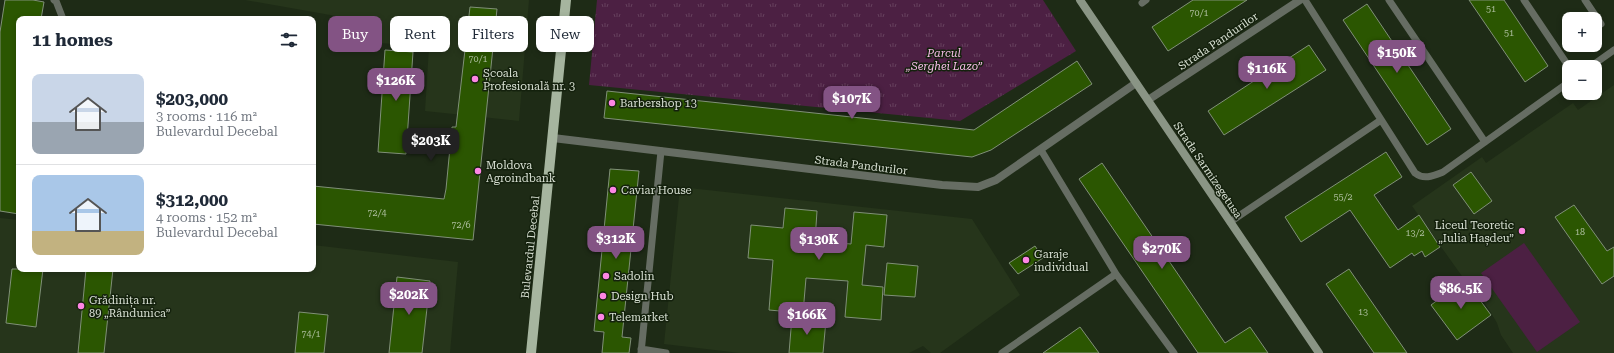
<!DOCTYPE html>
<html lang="en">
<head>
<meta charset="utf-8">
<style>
  :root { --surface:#fff; --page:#f2f2f3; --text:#1f2937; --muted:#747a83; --line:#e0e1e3; --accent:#835384 }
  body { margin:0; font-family:"Roboto Serif",serif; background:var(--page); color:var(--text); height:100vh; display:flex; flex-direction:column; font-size:15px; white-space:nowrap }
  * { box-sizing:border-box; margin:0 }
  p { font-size:13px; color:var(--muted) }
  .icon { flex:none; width:22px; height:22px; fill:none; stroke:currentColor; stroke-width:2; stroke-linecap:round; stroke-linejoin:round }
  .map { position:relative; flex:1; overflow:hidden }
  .side { position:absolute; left:16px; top:16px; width:300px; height:256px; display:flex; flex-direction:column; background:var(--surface); border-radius:8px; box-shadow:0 2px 6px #0003 }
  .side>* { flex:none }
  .top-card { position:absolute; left:328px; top:16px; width:380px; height:36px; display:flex; gap:8px }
  .fabs { position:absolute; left:1562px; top:12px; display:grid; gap:8px }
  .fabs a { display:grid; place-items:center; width:40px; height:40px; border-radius:8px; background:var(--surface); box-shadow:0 2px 6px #0003; font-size:20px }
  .price { position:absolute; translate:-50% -34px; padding:0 9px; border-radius:8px; background:var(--accent); color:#fff; font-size:13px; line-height:26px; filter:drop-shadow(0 1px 2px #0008) }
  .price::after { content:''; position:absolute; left:50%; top:24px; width:12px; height:9px; margin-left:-6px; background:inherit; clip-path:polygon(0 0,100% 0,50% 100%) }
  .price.current { background:#222; color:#fff }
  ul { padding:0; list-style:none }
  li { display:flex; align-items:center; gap:12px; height:100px; padding:0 16px }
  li+li { border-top:1px solid var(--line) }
  li span { display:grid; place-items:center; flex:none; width:112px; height:80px; border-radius:8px; color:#555 }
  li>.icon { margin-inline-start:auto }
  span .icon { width:48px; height:48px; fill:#fffc; stroke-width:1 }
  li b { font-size:17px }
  h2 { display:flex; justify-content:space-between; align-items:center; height:48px; padding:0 16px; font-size:17px }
  .tag { padding:0 14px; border-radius:8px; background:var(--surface); box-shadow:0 2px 6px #0003; font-size:14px; line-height:36px }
  .tag.current { background:var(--accent); color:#fff }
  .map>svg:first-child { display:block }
  .built { fill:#26351b }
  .park { fill:url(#park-tufts) }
  .pitch { fill:#4c2043 }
  .building { fill:#2b5601; stroke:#809078 }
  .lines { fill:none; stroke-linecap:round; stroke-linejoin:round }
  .service { stroke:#666d63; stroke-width:7 }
  .minor { stroke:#666d63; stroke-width:8 }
  .secondary { stroke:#8a9585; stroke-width:8 }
  .primary { stroke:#a6b59f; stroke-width:10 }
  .poi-dot { fill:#fd86e3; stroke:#14210d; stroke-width:1.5 }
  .labels { text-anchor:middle; stroke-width:3; stroke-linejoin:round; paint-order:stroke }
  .number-label { font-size:9px; fill:#adbe9e }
  .street-label { font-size:11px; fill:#d8e0d3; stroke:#14210d }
  .park-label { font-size:11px; font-style:italic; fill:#f8bde9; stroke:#14210d }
  .poi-label { font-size:11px; fill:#d8e0d3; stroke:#14210d; text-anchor:start }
</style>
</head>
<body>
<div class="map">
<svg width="1614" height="353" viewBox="0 0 1614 353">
  <defs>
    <pattern id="park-tufts" width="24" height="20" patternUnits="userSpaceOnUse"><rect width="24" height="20" fill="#4c2043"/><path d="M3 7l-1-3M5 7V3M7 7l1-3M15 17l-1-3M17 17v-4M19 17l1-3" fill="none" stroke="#65405d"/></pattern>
  </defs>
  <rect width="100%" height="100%" fill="#1e2b16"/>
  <path class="built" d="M245 0H529L519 121 425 111 429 47 368 42 370 22Z
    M1614 85V353H1513L1501 335 1497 323 1490 311 1467 278 1464 279 1412 206 1482 157 1486 163 1573 103 1578 110Z
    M680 187 972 219 1020 295 940 353H931L923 346 909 353H740L664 344Z
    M0 218 19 220V269H313V245L458 262 450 353H0Z"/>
  <path class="park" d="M597 0H1043L1076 51 960 121 589 85Z"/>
  <path class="pitch" d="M1524 243 1580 322 1537 352 1481 273Z"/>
  <path class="building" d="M5 0H33L44 2 41 19H19V214L0 211V32Z
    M1193 0H1247L1168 51 1152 27Z
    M1469 0H1504L1548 66 1525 82Z
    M1367 4 1451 129 1427 145 1343 20Z
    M470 7 497 9 473 240 313 224V186L444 199 446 189 452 127H456Z
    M1309 45 1326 70 1224 135 1208 111Z
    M385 50 413 52 406 154 378 152Z
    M1077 61 1092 84 991 150 972 157 604 118 607 91 974 130Z
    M1386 152 1402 177 1374 195 1398 230 1419 215 1440 247 1425 257 1422 251 1414 256 1412 253 1390 268 1350 210 1301 242 1285 217Z
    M1102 163 1225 343 1250 327 1268 353H1198L1079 179Z
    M610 169 639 171 622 337 631 338 629 353H602L604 332 594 331Z
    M1471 172 1492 201 1474 214 1453 185Z
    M1574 205 1607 251 1614 247V276L1602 284 1555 217Z
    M785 208 817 211 815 241 851 244 854 212 887 215 884 247 866 245 862 285 883 287 881 320 845 317 848 281 806 278 803 313 769 310 773 260 748 258 751 225 783 228Z
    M1035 246 1043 258 1018 274 1009 263Z
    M887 263 918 266 915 297 884 295Z
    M12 269H43L36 327 6 323Z
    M86 269H113L104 353H78Z
    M1349 269 1407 353H1374L1326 284Z
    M397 277 430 281 422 353H389Z
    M1465 280 1491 315 1457 340 1431 305Z
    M299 312 328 315 324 353H295Z
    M792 317 826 320 823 353H789Z
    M1080 327 1099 353H1043Z"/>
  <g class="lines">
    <path class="service" d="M54 0 56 1 63 19
      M1305 0 1415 173C1424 180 1433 176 1443 172L1569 82
      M1389 0 1485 142
      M1524 0 1569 67
      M1585 0 1601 24
      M1142 3 1146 0
      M1590 67 1614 50
      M1230 222 1381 120
      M1116 274 1174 353
      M641 349 666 353
      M641 353 661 151
      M1002 353 1116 274 1041 150"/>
    <path class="minor" d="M1148 100 1300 0
      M553 138 942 185 978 187 996 180 1136 83"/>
    <path class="secondary" d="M1080 0 1319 353"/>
    <path class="primary" d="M531 353 566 0"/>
  </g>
  <g class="poi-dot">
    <circle cx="475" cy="79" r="4"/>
    <circle cx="612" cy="103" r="4"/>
    <circle cx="478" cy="171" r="4"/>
    <circle cx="613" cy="190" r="4"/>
    <circle cx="1522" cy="231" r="4"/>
    <circle cx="1026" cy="260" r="4"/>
    <circle cx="606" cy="276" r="4"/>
    <circle cx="603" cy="296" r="4"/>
    <circle cx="81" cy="306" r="4"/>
    <circle cx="601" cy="317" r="4"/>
  </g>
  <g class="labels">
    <g class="number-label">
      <text x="1491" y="12">51</text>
      <text x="1199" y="16">70/1</text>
      <text x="1509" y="36">51</text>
      <text x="478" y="62">70/1</text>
      <text x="1343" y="200">55/2</text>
      <text x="377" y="216">72/4</text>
      <text x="461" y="228">72/6</text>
      <text x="1580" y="235">18</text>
      <text x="1415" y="236">13/2</text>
      <text x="1363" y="315">13</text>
      <text x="311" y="337">74/1</text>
    </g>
    <g class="street-label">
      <text transform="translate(1218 41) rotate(-34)" y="4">Strada Pandurilor</text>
      <text transform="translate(861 165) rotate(7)" y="4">Strada Pandurilor</text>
      <text transform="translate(1208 170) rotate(56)" y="4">Strada Sarmizegetusa</text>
      <text transform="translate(530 247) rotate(-84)" y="4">Bulevardul Decebal</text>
    </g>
    <g class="park-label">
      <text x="944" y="57">Parcul<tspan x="944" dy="13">„Serghei Lazo”</tspan></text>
    </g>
    <g class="poi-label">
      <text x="483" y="77">Școala<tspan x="483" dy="13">Profesională nr. 3</tspan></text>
      <text x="620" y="107">Barbershop 13</text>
      <text x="486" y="169">Moldova<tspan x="486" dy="13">Agroindbank</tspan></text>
      <text x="621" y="194">Caviar House</text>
      <text x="1514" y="229" text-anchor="end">Liceul Teoretic<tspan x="1514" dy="13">„Iulia Hașdeu”</tspan></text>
      <text x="1034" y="258">Garaje<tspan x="1034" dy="13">individual</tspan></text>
      <text x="614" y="280">Sadolin</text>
      <text x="611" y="300">Design Hub</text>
      <text x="89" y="304">Grădinița nr.<tspan x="89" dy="13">89 „Rândunica”</tspan></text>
      <text x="609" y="321">Telemarket</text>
    </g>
  </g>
</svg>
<div class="fabs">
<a>+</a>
<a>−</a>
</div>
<b class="price" style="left:1397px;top:74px">$150K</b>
<b class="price" style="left:1267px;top:90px">$116K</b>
<b class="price" style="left:396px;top:102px">$126K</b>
<b class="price" style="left:852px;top:120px">$107K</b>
<b class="price current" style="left:431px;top:162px">$203K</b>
<b class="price" style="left:616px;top:260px">$312K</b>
<b class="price" style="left:819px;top:261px">$130K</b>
<b class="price" style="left:1162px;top:270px">$270K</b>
<b class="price" style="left:1461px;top:310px">$86.5K</b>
<b class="price" style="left:409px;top:316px">$202K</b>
<b class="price" style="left:807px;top:336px">$166K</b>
<div class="top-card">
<a class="tag current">Buy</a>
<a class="tag">Rent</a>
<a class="tag">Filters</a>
<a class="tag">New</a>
</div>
<section class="side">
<h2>11 homes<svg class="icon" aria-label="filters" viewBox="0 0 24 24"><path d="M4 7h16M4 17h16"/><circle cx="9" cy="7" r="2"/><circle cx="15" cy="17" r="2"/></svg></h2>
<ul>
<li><span style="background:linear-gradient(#c9d6e8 60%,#9aa5b1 0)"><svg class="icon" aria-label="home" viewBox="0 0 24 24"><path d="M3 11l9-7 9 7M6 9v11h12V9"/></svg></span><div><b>$203,000</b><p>3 rooms · 116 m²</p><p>Bulevardul Decebal</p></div></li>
<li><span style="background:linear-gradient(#a9c7e8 70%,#c2b280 0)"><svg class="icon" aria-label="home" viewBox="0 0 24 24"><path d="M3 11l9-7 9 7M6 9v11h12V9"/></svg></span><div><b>$312,000</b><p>4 rooms · 152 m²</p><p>Bulevardul Decebal</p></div></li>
</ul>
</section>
</div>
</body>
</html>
